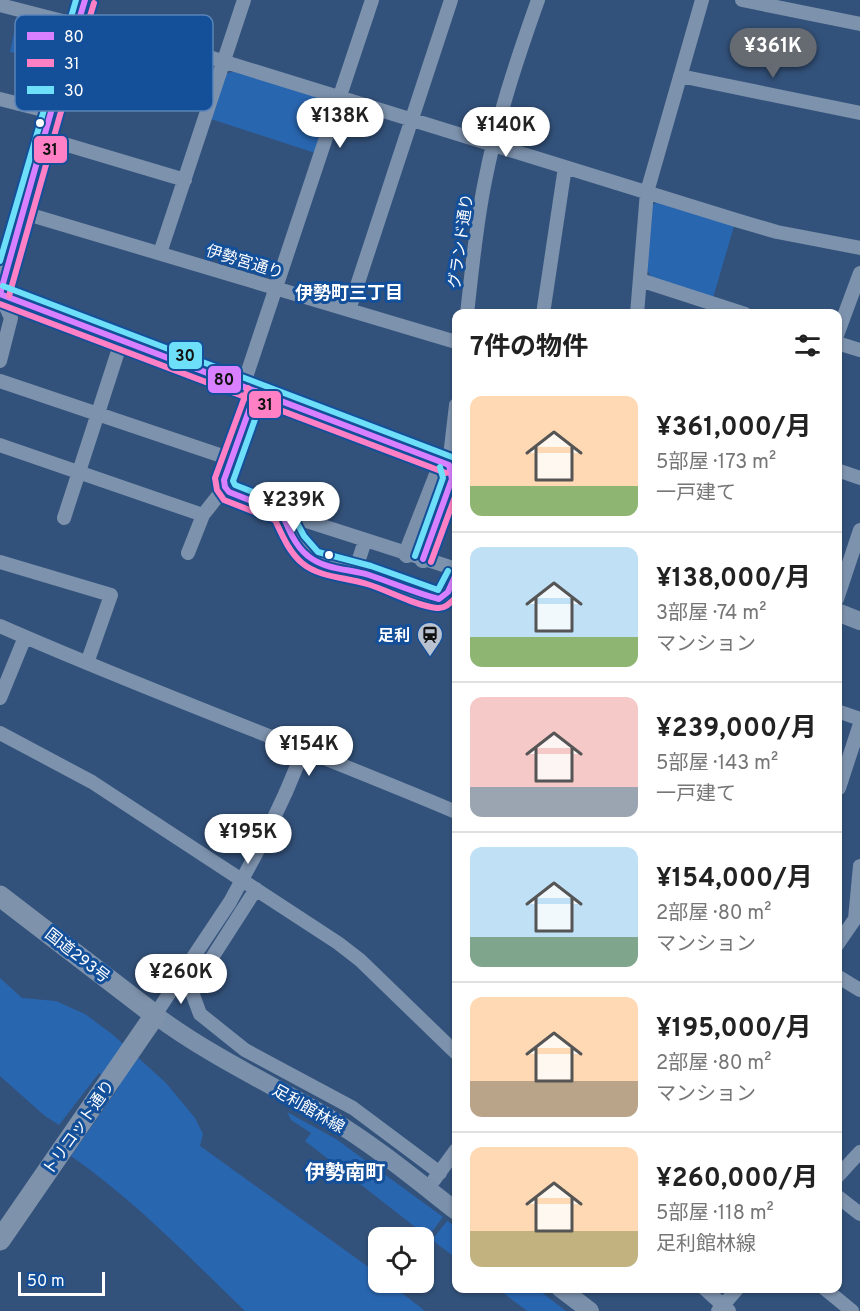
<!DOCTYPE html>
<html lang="ja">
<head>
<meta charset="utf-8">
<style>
  :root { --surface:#fff; --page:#f2f2f2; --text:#222; --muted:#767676; --line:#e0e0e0; --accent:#666a71 }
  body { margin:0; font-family:Overpass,"Noto Sans JP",sans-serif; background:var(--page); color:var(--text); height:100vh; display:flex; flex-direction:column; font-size:22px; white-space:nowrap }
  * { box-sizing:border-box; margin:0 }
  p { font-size:20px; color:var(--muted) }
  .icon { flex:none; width:33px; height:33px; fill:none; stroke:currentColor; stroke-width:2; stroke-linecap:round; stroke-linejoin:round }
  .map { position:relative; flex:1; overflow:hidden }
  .sheet { position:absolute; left:452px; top:309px; width:390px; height:984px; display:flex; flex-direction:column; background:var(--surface); border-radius:12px; box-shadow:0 2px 4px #0004 }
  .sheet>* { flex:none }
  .controls { position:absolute; left:368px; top:1227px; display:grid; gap:12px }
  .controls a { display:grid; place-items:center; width:66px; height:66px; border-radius:12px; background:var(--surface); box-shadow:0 2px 4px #0004; font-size:30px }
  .scale { position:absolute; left:18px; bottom:15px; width:87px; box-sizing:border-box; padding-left:6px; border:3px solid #fff; border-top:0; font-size:16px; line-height:21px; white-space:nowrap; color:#fff; -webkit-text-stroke:4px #144f9a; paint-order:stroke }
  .price { position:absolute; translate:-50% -51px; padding:0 14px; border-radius:21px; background:#fff; color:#222; font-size:20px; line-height:39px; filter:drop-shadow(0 2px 3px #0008) }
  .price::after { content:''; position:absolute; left:50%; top:36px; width:18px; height:14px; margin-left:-9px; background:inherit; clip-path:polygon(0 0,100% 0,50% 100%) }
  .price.selected { background:var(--accent); color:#fff }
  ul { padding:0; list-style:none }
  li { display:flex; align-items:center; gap:18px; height:150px; padding:0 18px }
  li+li { border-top:2px solid var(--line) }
  li span { display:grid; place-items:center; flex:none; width:168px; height:120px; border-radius:12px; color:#555 }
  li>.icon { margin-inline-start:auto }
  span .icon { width:72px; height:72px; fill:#fffc; stroke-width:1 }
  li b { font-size:26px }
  h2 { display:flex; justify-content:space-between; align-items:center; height:72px; padding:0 18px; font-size:26px }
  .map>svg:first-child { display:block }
  .green { fill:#2966b0 }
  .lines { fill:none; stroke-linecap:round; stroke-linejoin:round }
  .minor { stroke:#7d92ad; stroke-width:14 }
  .major { stroke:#7b90ab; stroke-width:18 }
  .highway { stroke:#7e92ab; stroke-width:21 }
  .minor-bridge { stroke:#7d92ad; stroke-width:14 }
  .bus-1-casing { stroke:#144f9a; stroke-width:10 }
  .bus-2-casing { stroke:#144f9a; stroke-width:10 }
  .bus-3-casing { stroke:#144f9a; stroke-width:10 }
  .bus-1 { stroke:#d880ff; stroke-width:6 }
  .bus-2 { stroke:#ff80c5; stroke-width:6 }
  .bus-3 { stroke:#6ddff8; stroke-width:6 }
  .bus-dot { fill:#fff; stroke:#144f9a; stroke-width:2 }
  .labels { text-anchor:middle; stroke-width:6; stroke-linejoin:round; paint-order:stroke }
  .street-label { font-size:16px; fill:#fff; stroke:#144f9a }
  .poi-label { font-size:16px; font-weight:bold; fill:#fff; stroke:#144f9a; text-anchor:end }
  .neighbourhood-label { font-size:18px; font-weight:bold; fill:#fff; stroke:#144f9a }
  .quarter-label { font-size:20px; font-weight:bold; fill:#fff; stroke:#144f9a }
  .key { fill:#144f9a; stroke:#5a84b8; stroke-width:1.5 }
  .key-label { font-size:16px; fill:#fff }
  .line-badge { stroke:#144f9a; stroke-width:2 }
  .pale-badge-label { font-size:16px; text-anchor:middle; font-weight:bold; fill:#111 }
</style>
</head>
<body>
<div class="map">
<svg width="860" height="1311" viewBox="0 0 860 1311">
  <rect width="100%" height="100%" fill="#33527b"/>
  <path class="green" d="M18 13 52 21 43 59 10 52Z
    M234 71 327 100 329 110 315 153 211 119 226 74Z
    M657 202 734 226 713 298 653 280 647 270 651 206Z
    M0 978 22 998 56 1001 69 1007 85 1014 112 1034 166 1083 195 1118 203 1134 200 1146 374 1271 378 1274V1282L389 1283 425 1311H245C189 1257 135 1201 71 1156L119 1087 99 1073 59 1125 45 1116 0 1076Z
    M287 1112 336 1139 443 1217 428 1237 305 1141 311 1133 291 1120Z
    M447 1221 456 1227V1258L432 1240Z
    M498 1289H537L566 1311H527Z"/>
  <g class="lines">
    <path class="minor" d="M742 0 860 24
      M0 5 78 25
      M80 17 736 220 777 232 860 248
      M680 76 860 113
      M0 99 51 112
      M44 138 185 180
      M24 213 456 342
      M160 253 244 0
      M640 280 745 314
      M0 294 11 318 0 361
      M349 310 451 0
      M467 314C472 269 476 225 485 181 497 119 517 59 538 0
      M543 314 565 167
      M637 314 647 192 702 0
      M837 335 860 273
      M837 343 860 350
      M0 381 231 459
      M243 386 372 0
      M256 391 224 480 225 487 229 492 282 513 456 569
      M0 445 203 515
      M449 465 456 405
      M837 470 860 478
      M282 513C288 527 296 545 308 556 323 568 350 569 369 575 392 583 414 594 439 599 450 596 452 584 456 574
      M64 518 122 339
      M188 553 203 515 225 487
      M0 562 111 595 87 663
      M355 571 365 541
      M837 599 860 530
      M0 626C150 692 305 748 456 812
      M0 698 25 637
      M837 711 860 719
      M0 733 92 782 338 943 360 960 456 1053
      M839 788 860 724
      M286 792 304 749
      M256 889 195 984 193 995 200 1014 245 1050 353 1108 440 1173
      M837 945 855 919 860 866
      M837 976 860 990
      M155 1015 180 977
      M837 1177 860 1152
      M434 1180 456 1150
      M837 1196 860 1214
      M704 1288 729 1311
      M824 1288 852 1311
      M718 1311 738 1288"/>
    <path class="major" d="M0 294 456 467
      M407 554 439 472 449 465
      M423 559 452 479 449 465
      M837 612 860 621
      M155 1015C210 1056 271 1084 329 1118 374 1145 415 1179 456 1211
      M560 1288 590 1311"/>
    <path class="highway" d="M0 294 51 112 85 0
      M0 896 155 1015 0 1240"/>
    <path class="minor-bridge" d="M180 977 230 902 264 839 286 792"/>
    <defs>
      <path id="bus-1" d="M0 294 449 465
        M0 294 51 112 85 0
        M256 391 224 480 225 487 229 492 282 513C288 528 295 546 308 556 325 570 350 569 369 575 393 583 415 593 439 599L448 592 456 574
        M423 559 452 479 449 465"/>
      <path id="bus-2" d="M9 296 60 115 94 3
        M0 304 446 473
        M248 388 215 478 217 490 224 500 275 520C282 535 289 552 302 563 320 578 346 577 367 584 390 591 413 605 437 608 445 609 451 603 456 597
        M431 562 456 494"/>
      <path id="bus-3" d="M0 261 76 0
        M3 286 452 457
        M264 394 233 481 235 485 288 506 304 536 318 552 371 566 438 590 448 571
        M415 556 443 478 440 467"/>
    </defs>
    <use href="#bus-1" class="bus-1-casing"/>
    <use href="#bus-2" class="bus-2-casing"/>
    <use href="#bus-3" class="bus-3-casing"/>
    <use href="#bus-1" class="bus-1"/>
    <use href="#bus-2" class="bus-2"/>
    <use href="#bus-3" class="bus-3"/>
  </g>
  <defs>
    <symbol id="station-pin" viewBox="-11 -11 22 30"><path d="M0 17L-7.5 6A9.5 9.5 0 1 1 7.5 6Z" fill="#b8c2d1" stroke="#144f9a"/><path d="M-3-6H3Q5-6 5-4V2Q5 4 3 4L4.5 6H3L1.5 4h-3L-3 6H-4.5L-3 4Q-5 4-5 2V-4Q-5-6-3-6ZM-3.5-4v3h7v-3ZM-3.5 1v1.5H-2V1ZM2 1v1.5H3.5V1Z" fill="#111"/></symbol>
  </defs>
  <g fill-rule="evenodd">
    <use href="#station-pin" x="415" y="620" width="30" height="40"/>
  </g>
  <g class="bus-dot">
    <circle cx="40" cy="123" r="5"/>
    <circle cx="329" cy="555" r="5"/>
  </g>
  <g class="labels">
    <g class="street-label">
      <text transform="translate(460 241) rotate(-82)" y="6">グランド通り</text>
      <text transform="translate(245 261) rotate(17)" y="6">伊勢宮通り</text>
      <text transform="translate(78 955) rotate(38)" y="6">国道293号</text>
      <text transform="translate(309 1108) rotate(30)" y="6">足利館林線</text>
      <text transform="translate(78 1127) rotate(-55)" y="6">トリコット通り</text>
    </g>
    <g class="poi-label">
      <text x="410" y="641">足利</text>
    </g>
    <g class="neighbourhood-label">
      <text x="349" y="299">伊勢町三丁目</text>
    </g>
    <g class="quarter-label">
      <text x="345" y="1179">伊勢南町</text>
    </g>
  </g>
  <rect x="15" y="15" width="198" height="96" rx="9" class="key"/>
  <rect x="27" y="32" width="27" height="8" fill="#d880ff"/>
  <rect x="27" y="59" width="27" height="8" fill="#ff80c5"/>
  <rect x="27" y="86" width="27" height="8" fill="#6ddff8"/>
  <g class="key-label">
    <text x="64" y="42">80</text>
    <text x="64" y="69">31</text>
    <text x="64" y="96">30</text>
  </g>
  <g class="line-badge">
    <rect x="33" y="135" width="35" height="29" rx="6" fill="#ff80c5"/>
    <rect x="168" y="341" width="35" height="29" rx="6" fill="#6ddff8"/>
    <rect x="207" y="365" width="35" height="29" rx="6" fill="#d880ff"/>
    <rect x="248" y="390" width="34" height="29" rx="6" fill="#ff80c5"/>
  </g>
  <g class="pale-badge-label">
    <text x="50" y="155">31</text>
    <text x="185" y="361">30</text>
    <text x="224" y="385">80</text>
    <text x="265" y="410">31</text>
  </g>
</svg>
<div class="controls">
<a><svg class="icon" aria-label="locate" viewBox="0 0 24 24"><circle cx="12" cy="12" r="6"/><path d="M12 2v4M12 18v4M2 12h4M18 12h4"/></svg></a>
</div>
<div class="scale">50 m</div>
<b class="price selected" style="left:773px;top:79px">¥361K</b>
<b class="price" style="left:340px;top:149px">¥138K</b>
<b class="price" style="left:506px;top:158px">¥140K</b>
<b class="price" style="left:294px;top:533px">¥239K</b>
<b class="price" style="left:309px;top:777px">¥154K</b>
<b class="price" style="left:248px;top:865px">¥195K</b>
<b class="price" style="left:181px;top:1005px">¥260K</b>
<section class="sheet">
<h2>7件の物件<svg class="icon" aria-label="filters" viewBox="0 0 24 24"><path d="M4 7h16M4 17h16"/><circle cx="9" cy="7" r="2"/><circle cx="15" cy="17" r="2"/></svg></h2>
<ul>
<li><span style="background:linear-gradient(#ffd9b3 75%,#8fb573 0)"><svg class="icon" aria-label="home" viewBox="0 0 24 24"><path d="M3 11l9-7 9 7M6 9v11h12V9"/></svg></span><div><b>¥361,000/月</b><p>5部屋 · 173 m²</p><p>一戸建て</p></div></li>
<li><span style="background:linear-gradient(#bfe0f5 75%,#8fb573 0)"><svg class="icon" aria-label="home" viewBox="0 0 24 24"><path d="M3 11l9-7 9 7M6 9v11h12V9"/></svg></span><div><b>¥138,000/月</b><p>3部屋 · 74 m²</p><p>マンション</p></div></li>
<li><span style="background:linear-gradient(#f6c9c9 75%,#9aa5b1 0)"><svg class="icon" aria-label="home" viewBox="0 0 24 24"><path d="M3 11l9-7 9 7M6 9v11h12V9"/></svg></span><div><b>¥239,000/月</b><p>5部屋 · 143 m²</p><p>一戸建て</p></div></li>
<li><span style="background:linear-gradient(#bfe0f5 75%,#7fa58c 0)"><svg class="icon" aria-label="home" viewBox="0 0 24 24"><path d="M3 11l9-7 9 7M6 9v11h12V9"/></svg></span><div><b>¥154,000/月</b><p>2部屋 · 80 m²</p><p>マンション</p></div></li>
<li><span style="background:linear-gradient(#ffd9b3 70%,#b9a48a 0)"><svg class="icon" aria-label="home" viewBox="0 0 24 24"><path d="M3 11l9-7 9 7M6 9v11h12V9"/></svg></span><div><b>¥195,000/月</b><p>2部屋 · 80 m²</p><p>マンション</p></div></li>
<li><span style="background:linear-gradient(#ffd9b3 70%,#c2b280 0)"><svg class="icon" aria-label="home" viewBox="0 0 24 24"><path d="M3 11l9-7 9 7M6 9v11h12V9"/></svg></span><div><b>¥260,000/月</b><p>5部屋 · 118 m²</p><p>足利館林線</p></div></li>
</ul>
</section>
</div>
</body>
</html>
